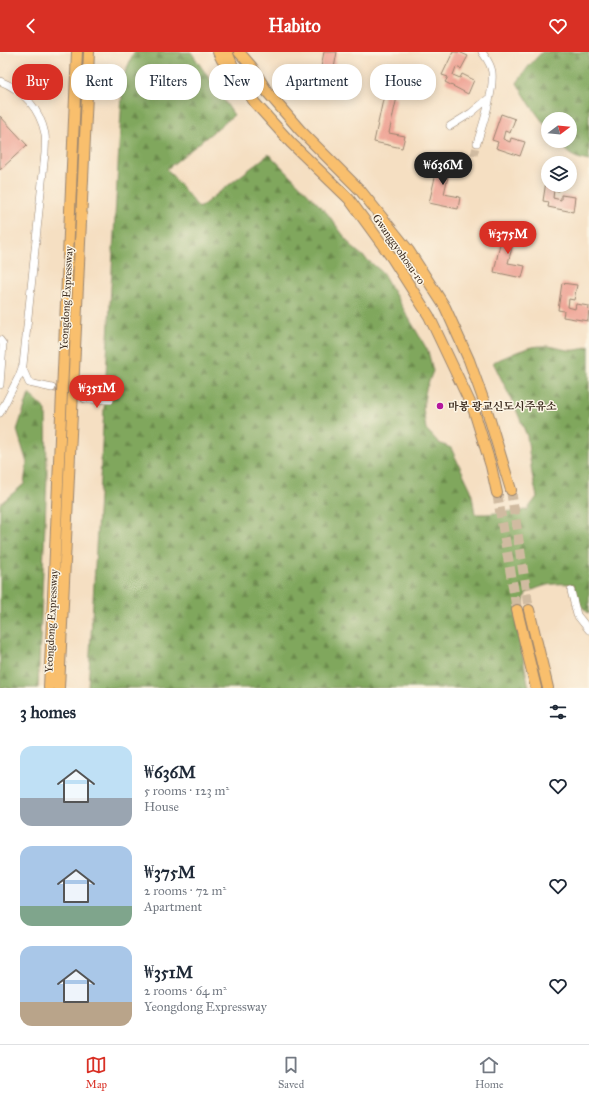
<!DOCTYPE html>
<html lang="en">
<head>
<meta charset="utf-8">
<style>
  :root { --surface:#fff; --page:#f6f6f7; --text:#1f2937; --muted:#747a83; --line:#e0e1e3; --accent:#d93025 }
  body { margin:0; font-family:"IM FELL Great Primer","Noto Serif KR",serif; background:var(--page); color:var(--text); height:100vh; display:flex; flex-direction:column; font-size:15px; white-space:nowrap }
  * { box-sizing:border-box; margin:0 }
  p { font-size:13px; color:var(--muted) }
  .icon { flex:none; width:22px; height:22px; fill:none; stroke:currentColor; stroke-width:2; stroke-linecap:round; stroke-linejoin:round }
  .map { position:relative; height:636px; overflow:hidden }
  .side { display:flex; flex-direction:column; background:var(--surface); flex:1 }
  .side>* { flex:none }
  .guide { position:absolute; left:12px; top:12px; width:565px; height:36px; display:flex; gap:8px }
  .needle { width:26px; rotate:74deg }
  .fabs { position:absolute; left:541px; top:60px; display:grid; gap:8px }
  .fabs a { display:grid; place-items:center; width:36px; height:36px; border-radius:50%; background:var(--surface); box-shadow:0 2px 10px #0003; font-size:20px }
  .price { position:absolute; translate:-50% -34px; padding:0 9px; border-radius:14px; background:var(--accent); color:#fff; font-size:13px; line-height:26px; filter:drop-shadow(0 1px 2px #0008) }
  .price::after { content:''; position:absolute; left:50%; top:24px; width:12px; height:9px; margin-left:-6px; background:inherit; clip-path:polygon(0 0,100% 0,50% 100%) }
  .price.selected { background:#222; color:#fff }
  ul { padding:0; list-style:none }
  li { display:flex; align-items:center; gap:12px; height:100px; padding:0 20px }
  li span { display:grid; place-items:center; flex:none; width:112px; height:80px; border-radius:12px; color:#555 }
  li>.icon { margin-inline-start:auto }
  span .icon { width:48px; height:48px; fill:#fffc; stroke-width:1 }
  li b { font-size:17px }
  h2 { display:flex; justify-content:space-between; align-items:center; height:48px; padding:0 20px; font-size:17px }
  .chip { padding:0 14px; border-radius:16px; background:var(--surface); box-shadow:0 2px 10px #0003; font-size:14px; line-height:36px }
  .chip.selected { background:var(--accent); color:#fff }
  header { display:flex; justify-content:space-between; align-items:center; height:52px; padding:0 20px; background:var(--accent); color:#fff; font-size:18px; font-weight:700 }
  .tab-bar { display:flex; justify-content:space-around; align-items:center; height:56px; border-top:1px solid var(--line); background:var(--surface); font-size:11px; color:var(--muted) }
  .tab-bar a { display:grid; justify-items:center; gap:2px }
  .tab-bar .selected { color:var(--accent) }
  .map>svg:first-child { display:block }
  .forest { fill:url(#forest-firs); stroke:#5e683e }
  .building { fill:#efa697 }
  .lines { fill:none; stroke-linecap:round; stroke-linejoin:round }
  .minor-tunnel { stroke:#d0bba1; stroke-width:7; stroke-dasharray:7 3.5; stroke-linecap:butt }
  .highway-tunnel { stroke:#d0bba1; stroke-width:10; stroke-dasharray:10 5; stroke-linecap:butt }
  .minor-casing { stroke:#988470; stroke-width:8 }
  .highway-casing { stroke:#988470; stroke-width:12 }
  .minor { stroke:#fff; stroke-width:7 }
  .highway { stroke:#f9bf6d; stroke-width:10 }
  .poi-dot { fill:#b5179e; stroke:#fcf5e5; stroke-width:1.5 }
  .labels { text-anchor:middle; stroke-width:3; stroke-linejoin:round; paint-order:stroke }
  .street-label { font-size:11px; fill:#3b2a1e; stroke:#fcf5e5 }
  .poi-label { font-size:11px; font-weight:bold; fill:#3b2a1e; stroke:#fcf5e5; text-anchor:start }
</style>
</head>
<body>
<header><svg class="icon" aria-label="back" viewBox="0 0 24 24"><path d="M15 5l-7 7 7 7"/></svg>Habito<svg class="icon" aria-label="heart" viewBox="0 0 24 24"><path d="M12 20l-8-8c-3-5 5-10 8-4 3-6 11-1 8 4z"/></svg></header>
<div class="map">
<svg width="589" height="636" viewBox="0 0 589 636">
  <defs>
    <pattern id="forest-firs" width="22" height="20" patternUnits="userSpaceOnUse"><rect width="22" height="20" fill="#80a75d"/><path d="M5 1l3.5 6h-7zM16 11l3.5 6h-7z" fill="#6a884c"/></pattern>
  </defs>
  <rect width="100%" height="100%" fill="#fcf5e5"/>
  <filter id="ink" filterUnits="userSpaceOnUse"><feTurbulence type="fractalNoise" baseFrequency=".025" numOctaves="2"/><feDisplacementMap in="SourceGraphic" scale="8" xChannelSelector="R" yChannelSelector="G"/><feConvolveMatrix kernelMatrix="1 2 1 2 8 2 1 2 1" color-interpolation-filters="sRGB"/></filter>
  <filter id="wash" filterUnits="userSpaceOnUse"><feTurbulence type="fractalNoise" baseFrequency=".012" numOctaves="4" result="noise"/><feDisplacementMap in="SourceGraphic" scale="16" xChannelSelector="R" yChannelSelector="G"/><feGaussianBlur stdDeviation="0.9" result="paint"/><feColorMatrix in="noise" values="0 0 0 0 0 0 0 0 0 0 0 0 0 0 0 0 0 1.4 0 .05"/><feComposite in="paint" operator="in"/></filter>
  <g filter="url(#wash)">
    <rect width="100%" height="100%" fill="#f5dfc2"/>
    <path class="forest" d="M134 0H191L234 63 167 117 199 156 269 102 327 161 352 195 382 220 428 299 433 319 426 337 423 356 426 377 439 391 451 396 471 438 475 462H486L527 458 537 445 532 422 527 384 515 355 493 310C507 305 526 294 541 294 561 293 567 304 589 294V562L577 550 574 532C551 531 546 532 526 541L517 575 529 636H88L123 25Z
      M542 0H589V109C573 106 567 102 557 89H570V67H548V77L531 54 517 31 528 15Z
      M29 342 46 358 47 424 38 636H0V452L24 432 27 411 17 378Z"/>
    <g id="blocks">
      <path class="building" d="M324 0H337L334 16 350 20 347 31 319 25Z
        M453 0H459L468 4 461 17 456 15 453 23 460 26 462 22 474 28 468 42 445 30 448 25 442 23Z
        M384 43 397 45 389 81 405 84 402 96 374 90Z
        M501 62 515 67 510 81 505 79 503 87 510 90 511 86 525 90 520 104 496 96 498 90 492 88Z
        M0 64 27 93 0 118Z
        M440 104 452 107 444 142 460 145 458 157 429 151Z
        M547 123 548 133H560L559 139 554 138 553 146 561 148V143L575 145 573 160 548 155 549 150 543 149Z
        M504 173 517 176 508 211 525 214 522 226 494 220Z
        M562 231 577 233 574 248 569 247 568 255 575 257 576 252 589 254 588 269 563 265 564 259 558 258Z"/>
    </g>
  </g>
  <g filter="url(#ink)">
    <use href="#blocks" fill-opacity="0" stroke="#988470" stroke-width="1"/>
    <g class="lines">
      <path class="minor-tunnel" d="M474 103 477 91
        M52 336 85 347"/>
      <path class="highway-tunnel" d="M511 438 529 558
        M497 441 517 558"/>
      <defs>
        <path id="minor" d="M0 29C23 38 40 57 45 82 46 88 45 95 45 101L23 313 19 324 0 361
          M450 74 471 61 489 46
          M477 91C483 72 494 40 492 20 491 12 486 6 482 0
          M0 288 3 292 0 333
          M22 315 29 331 52 336
          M85 347 110 348
          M571 539 577 563 589 578"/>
        <path id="highway" d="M218 0 222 8 232 19
          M227 0 237 24 255 51 291 91 349 147 392 206 429 264 474 359 491 414 497 441
          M239 0 252 15 268 41 300 78 360 138 409 199 445 255 469 308 486 355 511 438
          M517 558 536 636
          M529 558 548 636
          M49 636 77 0
          M59 636 89 0"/>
      </defs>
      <use href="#minor" class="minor-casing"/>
      <use href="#highway" class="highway-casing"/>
      <use href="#minor" class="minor"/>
      <use href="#highway" class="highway"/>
    </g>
  </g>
  <circle class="poi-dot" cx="440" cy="354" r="4"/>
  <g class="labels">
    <g class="street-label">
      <text transform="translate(399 197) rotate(55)" y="4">Gwanggyohosu-ro</text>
      <text transform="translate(66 246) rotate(-87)" y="4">Yeongdong Expressway</text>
      <text transform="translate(51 569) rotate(-87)" y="4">Yeongdong Expressway</text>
    </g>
    <g class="poi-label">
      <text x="448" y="358">마봉 광교신도시주유소</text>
    </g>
  </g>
</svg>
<div class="fabs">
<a><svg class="needle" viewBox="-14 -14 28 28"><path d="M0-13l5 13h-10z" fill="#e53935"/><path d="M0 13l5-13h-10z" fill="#747a83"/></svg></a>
<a><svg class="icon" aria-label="layers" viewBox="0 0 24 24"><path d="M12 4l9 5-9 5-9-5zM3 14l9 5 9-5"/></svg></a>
</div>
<b class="price selected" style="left:443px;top:134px">₩636M</b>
<b class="price" style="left:508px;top:203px">₩375M</b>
<b class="price" style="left:97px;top:357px">₩351M</b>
<div class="guide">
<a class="chip selected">Buy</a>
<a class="chip">Rent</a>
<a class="chip">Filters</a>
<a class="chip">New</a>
<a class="chip">Apartment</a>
<a class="chip">House</a>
</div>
</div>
<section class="side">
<h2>3 homes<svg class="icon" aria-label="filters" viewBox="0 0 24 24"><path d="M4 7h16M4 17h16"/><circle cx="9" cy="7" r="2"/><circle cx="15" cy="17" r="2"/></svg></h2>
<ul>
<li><span style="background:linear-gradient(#bfe0f5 65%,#9aa5b1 0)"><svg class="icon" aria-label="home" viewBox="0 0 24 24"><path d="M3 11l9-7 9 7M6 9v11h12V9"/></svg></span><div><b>₩636M</b><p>5 rooms · 123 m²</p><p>House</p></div><svg class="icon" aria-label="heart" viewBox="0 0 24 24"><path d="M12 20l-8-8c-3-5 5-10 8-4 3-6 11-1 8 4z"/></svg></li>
<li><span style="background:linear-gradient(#a9c7e8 75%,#7fa58c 0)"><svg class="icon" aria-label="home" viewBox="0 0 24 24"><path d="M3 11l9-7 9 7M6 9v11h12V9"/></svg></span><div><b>₩375M</b><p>2 rooms · 72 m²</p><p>Apartment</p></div><svg class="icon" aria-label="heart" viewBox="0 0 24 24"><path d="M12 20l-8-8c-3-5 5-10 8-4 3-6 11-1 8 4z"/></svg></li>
<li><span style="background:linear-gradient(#a9c7e8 70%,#b9a48a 0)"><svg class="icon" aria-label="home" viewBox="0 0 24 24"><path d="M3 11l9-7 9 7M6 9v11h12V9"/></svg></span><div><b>₩351M</b><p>2 rooms · 64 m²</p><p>Yeongdong Expressway</p></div><svg class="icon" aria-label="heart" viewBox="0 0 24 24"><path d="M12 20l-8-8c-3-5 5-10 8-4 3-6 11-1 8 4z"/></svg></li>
</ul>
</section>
<nav class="tab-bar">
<a class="selected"><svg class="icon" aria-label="map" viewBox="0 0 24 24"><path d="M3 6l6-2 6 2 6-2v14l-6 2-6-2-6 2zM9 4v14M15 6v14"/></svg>Map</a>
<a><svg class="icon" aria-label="saved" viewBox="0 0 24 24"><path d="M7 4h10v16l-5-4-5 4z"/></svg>Saved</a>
<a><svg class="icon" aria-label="home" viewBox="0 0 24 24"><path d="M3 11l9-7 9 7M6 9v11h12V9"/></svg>Home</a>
</nav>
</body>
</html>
